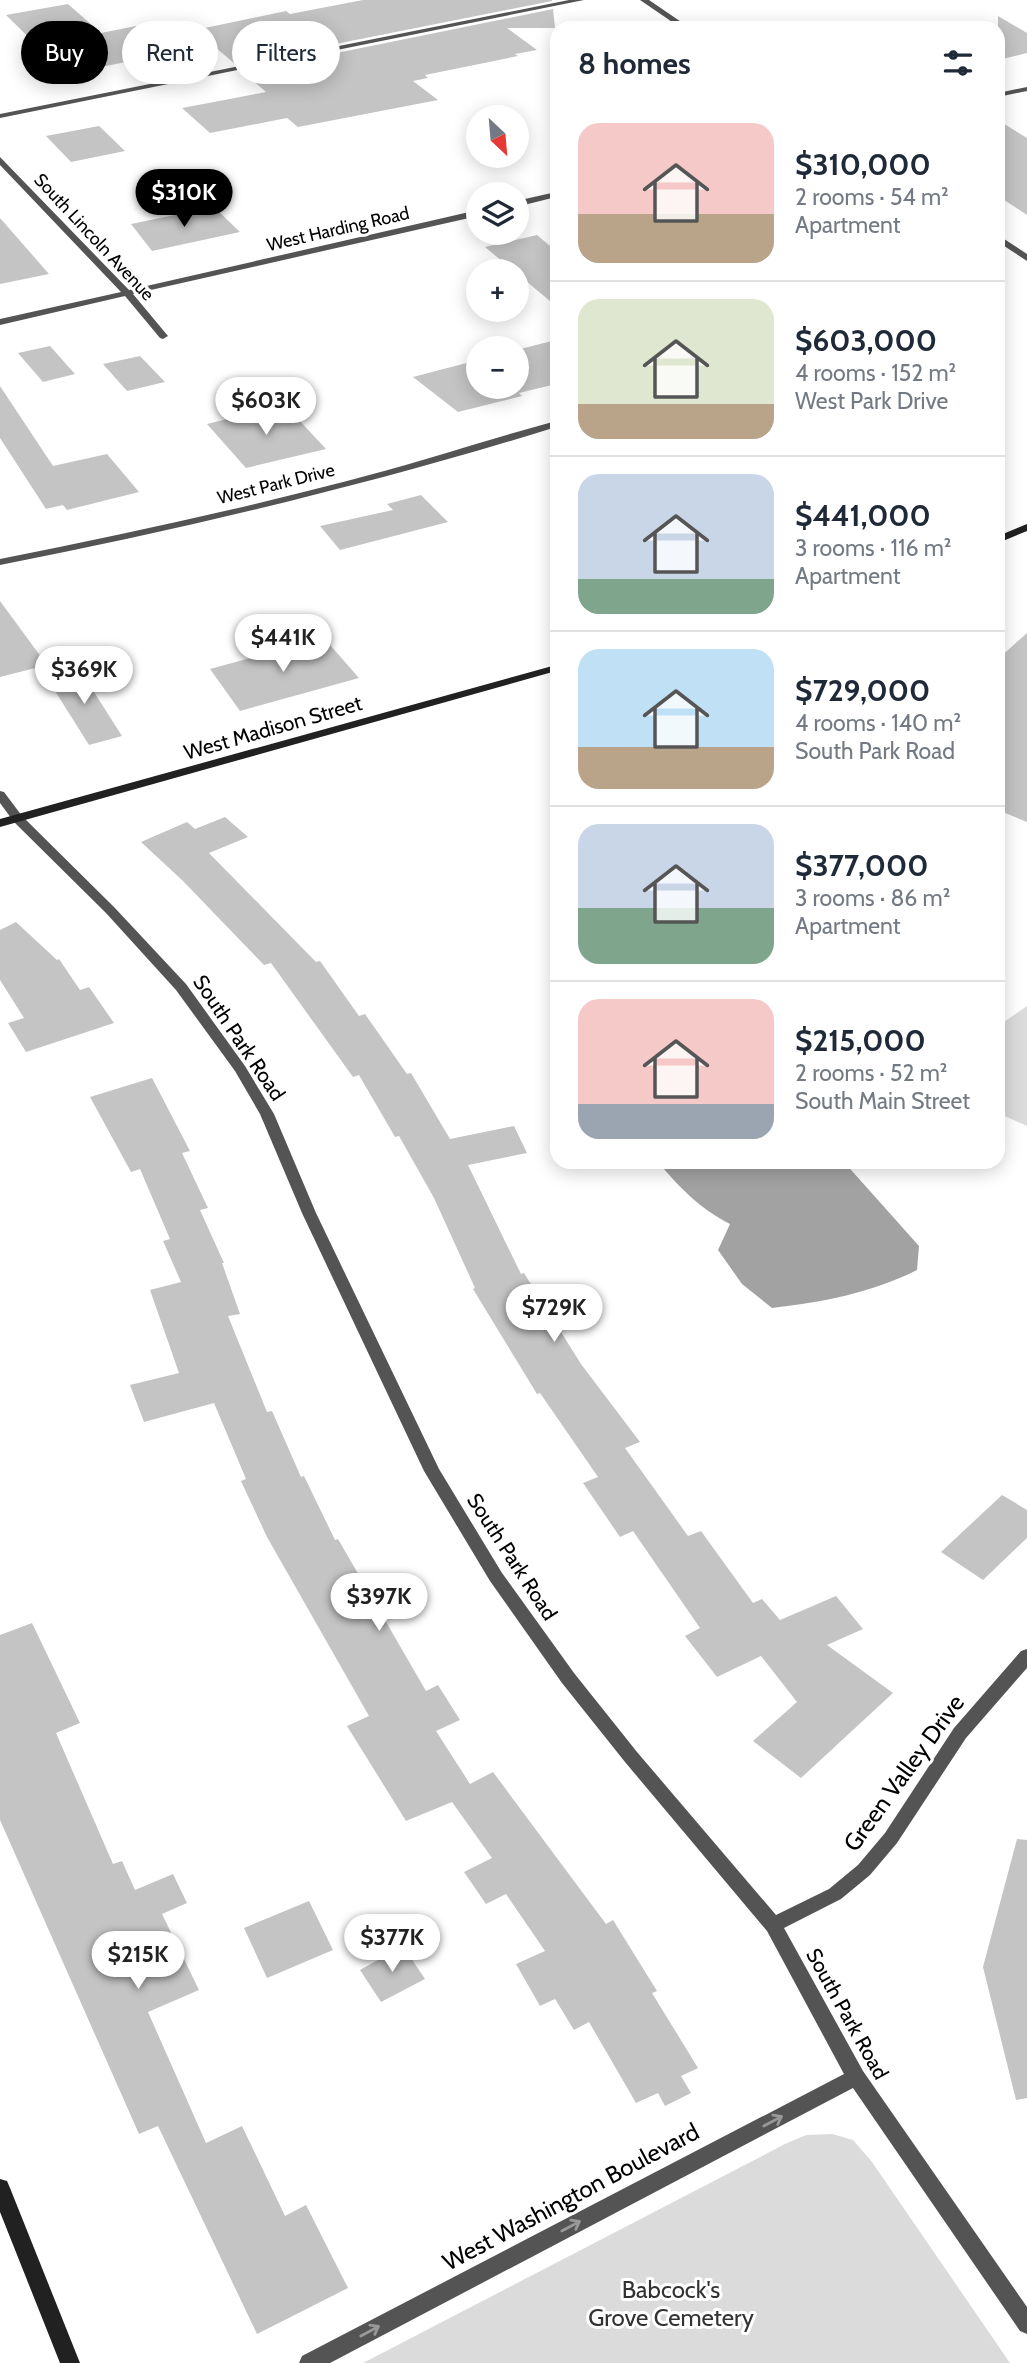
<!DOCTYPE html>
<html lang="en">
<head>
<meta charset="utf-8">
<style>
  :root { --surface:#fff; --page:#f2f2f3; --text:#1f2937; --muted:#747a83; --line:#e0e1e3; --accent:#000 }
  body { margin:0; font-family:Cabin,sans-serif; background:var(--page); color:var(--text); height:100vh; display:flex; flex-direction:column; font-size:26px; white-space:nowrap }
  * { box-sizing:border-box; margin:0 }
  p { font-size:23px; color:var(--muted) }
  .icon { flex:none; width:38px; height:38px; fill:none; stroke:currentColor; stroke-width:2; stroke-linecap:round; stroke-linejoin:round }
  .map { position:relative; flex:1; overflow:hidden }
  .details { position:absolute; left:550px; top:21px; width:455px; height:1148px; display:flex; flex-direction:column; background:var(--surface); border-radius:21px; box-shadow:0 4px 18px #0003 }
  .details>* { flex:none }
  .guide { position:absolute; left:21px; top:21px; width:424px; height:63px; display:flex; gap:14px }
  .needle { width:46px; rotate:154deg }
  .fabs { position:absolute; left:466px; top:105px; display:grid; gap:14px }
  .fabs a { display:grid; place-items:center; width:63px; height:63px; border-radius:50%; background:var(--surface); box-shadow:0 4px 18px #0003; font-size:35px }
  .price { position:absolute; translate:-50% -60px; padding:0 16px; border-radius:24px; background:#fff; color:#222; font-size:23px; line-height:46px; filter:drop-shadow(0 2px 4px #0008) }
  .price::after { content:''; position:absolute; left:50%; top:42px; width:21px; height:16px; margin-left:-10px; background:inherit; clip-path:polygon(0 0,100% 0,50% 100%) }
  .price.active { background:var(--accent); color:#fff }
  ul { padding:0; list-style:none }
  li { display:flex; align-items:center; gap:21px; height:175px; padding:0 28px }
  li+li { border-top:2px solid var(--line) }
  li span { display:grid; place-items:center; flex:none; width:196px; height:140px; border-radius:21px; color:#555 }
  li>.icon { margin-inline-start:auto }
  span .icon { width:84px; height:84px; fill:#fffc; stroke-width:1 }
  li b { font-size:30px }
  h2 { display:flex; justify-content:space-between; align-items:center; height:84px; padding:0 28px; font-size:30px }
  .tag { padding:0 24px; border-radius:32px; background:var(--surface); box-shadow:0 4px 18px #0003; font-size:24px; line-height:63px }
  .tag.active { background:var(--accent); color:#fff }
  .map>svg:first-child { display:block }
  .green { fill:#dbdbdb }
  .water { fill:#a2a2a2 }
  .building { fill:#c4c4c4 }
  .lines { fill:none; stroke-linecap:round; stroke-linejoin:round }
  .street { fill:#545454; fill-rule:evenodd }
  .secondary { fill:#212121; fill-rule:evenodd }
  .oneway { stroke:#989898 }
  .labels { text-anchor:middle; stroke-width:6; stroke-linejoin:round; paint-order:stroke }
  .far-street-label { font-size:18px; fill:#000; stroke:#fff }
  .street-label { font-size:21px; fill:#000; stroke:#fff }
  .near-street-label { font-size:24px; fill:#000; stroke:#fff }
  .near-park-label { font-size:24px; fill:#323232; stroke:#fff }
</style>
</head>
<body>
<div class="map">
<svg width="1027" height="2363" viewBox="0 0 1027 2363">
  <rect width="100%" height="100%" fill="#fff"/>
  <path class="green" d="M1027 1006V1126L998 1113V1026Z
    M832 2134 853 2140 872 2162 1010 2363H363L785 2144 806 2135Z"/>
  <path class="water" d="M658 1162H844L919 1246 917 1270C871 1293 823 1302 772 1308L742 1284 718 1250 730 1224C699 1208 680 1188 658 1162Z"/>
  <path class="building" d="M363 0H552V1L235 64 195 30 286 11 290 14Z
    M68 4 101 33 136 26 166 54 66 74 6 15Z
    M553 9 555 28H507L537 50 515 54 518 56 425 75 428 78 413 81 438 100 298 127 287 118 210 133 182 108 266 92 243 72Z
    M998 16 1027 33V53L998 60Z
    M998 120 1027 138V215L998 196Z
    M99 126 125 151 71 162 46 136Z
    M214 207 240 232 152 251 131 224Z
    M0 218 49 274 0 284Z
    M537 235 556 251V306L485 247Z
    M556 340V384L519 393 522 396 458 412 413 377 478 360V387H516V350Z
    M50 346 75 374 43 382 18 353Z
    M140 356 165 382 127 391 103 364Z
    M0 386 53 466 107 454 139 492 67 510 63 505 46 509 0 438Z
    M285 405 326 449 246 468 207 424Z
    M421 495 448 522 340 550 320 526 393 510 387 504Z
    M0 601 47 665 0 677Z
    M1027 633V822L998 810V659Z
    M324 638 359 678 240 711 210 669Z
    M78 667 122 736 89 745 45 675Z
    M225 817 248 837 209 853 316 962 320 961 359 1016 365 1014 407 1074 411 1073 450 1139 514 1126 527 1153 468 1165 521 1274 524 1273 581 1364 640 1442 625 1448 688 1536 701 1531 753 1603 762 1599 780 1620 836 1596 863 1629 827 1645 893 1693 801 1778 753 1741 797 1702 761 1656 717 1677 685 1636 700 1628 633 1531 620 1537 583 1483 598 1477 540 1393 537 1394 473 1289 475 1288 434 1198 399 1136 395 1137 359 1075 353 1077 271 963 264 965 183 881 141 842 187 822 195 829Z
    M16 922 57 960 59 959 80 990 89 987 114 1023 26 1052 8 1023 24 1018 0 980V930Z
    M152 1078 190 1151 182 1153 208 1208 200 1210 224 1263H222L240 1314 228 1316 267 1412 272 1411 301 1477 304 1476 335 1540 338 1539 426 1691 438 1685 460 1720 436 1731 470 1784 493 1772 606 1924 613 1920 657 1991 652 1993 698 2068 681 2076 691 2093 665 2106 658 2093 636 2103 589 2022 574 2030 555 1999 540 2006 516 1964 545 1951 506 1894 486 1904 464 1872 492 1858 452 1802 406 1821 347 1726 369 1716 267 1537 241 1481 246 1479 214 1403 144 1422 130 1385 179 1373 150 1290 181 1282 163 1241 170 1239 140 1169 131 1172 90 1097Z
    M1002 1495 1027 1510V1538L983 1580 941 1552Z
    M32 1623 80 1723 56 1733 113 1864 122 1861 135 1890 173 1874 187 1903 162 1914 199 1990 148 2012 206 2143 242 2126 285 2216 306 2205 348 2288 257 2334 158 2126 139 2134 0 1820V1635Z
    M1017 1839 1027 1840V2098L1016 2100 983 1967Z
    M309 1901 333 1950 267 1978 244 1928Z
    M403 1946 425 1979 381 2002 360 1970Z"/>
  <g class="lines">
    <path class="street" d="M569 0H584L0 118V114Z
      M640 0H649L690 28H681Z
      M1027 87V91L998 97V93Z
      M0 157 129 290 478 210V216L133 294 168 336 163 339 160 338 125 296 0 325V319L121 292 0 165Z
      M556 192V197L516 207V201Z
      M998 235 1027 254V261L998 242Z
      M556 421V427C373 484 188 528 0 565V559C116 536 232 511 347 481 417 463 486 440 556 421Z
      M0 791 4 792 22 816 114 907 186 984 245 1066 274 1114 316 1213 439 1469 502 1573 574 1673 637 1752 776 1915 829 1889 858 1865 885 1833 954 1728 1021 1651 1027 1649V1668L966 1738 897 1843 870 1875 841 1899 784 1928 863 2071 1027 2307V2334L1020 2331 853 2088 330 2363H299L302 2356 844 2074 767 1931 625 1762 562 1683 490 1581 424 1471 302 1213 260 1114 235 1071 176 990 106 913 14 822 0 803Z"/>
    <path class="secondary" d="M1027 524V531L998 543V536Z
      M556 665V671L0 827V819Z
      M0 2179 7 2181 10 2188 80 2363H60L0 2212Z"/>
  </g>
  <defs><path id="oneway-shaft" d="M-6 0H5M1.5-3L5.5 0L1.5 3" fill="none" stroke-width="1.6" stroke-linecap="round" stroke-linejoin="round" transform="scale(1.75)"/></defs>
  <g class="oneway">
    <use href="#oneway-shaft" transform="translate(773 2121) rotate(-28)"/>
    <use href="#oneway-shaft" transform="translate(571 2226) rotate(-28)"/>
    <use href="#oneway-shaft" transform="translate(370 2331) rotate(-28)"/>
  </g>
  <g class="labels">
    <g class="far-street-label">
      <text transform="translate(338 229) rotate(-13)" y="6">West Harding Road</text>
      <text transform="translate(94 237) rotate(47)" y="6">South Lincoln Avenue</text>
      <text transform="translate(276 484) rotate(-14)" y="6">West Park Drive</text>
    </g>
    <g class="street-label">
      <text transform="translate(273 728) rotate(-16)" y="7">West Madison Street</text>
      <text transform="translate(239 1038) rotate(56)" y="7">South Park Road</text>
      <text transform="translate(512 1557) rotate(57)" y="7">South Park Road</text>
      <text transform="translate(847 2014) rotate(61)" y="7">South Park Road</text>
    </g>
    <g class="near-street-label">
      <text transform="translate(904 1773) rotate(-54)" y="8">Green Valley Drive</text>
      <text transform="translate(571 2197) rotate(-28)" y="8">West Washington Boulevard</text>
    </g>
    <g class="near-park-label">
      <text x="671" y="2298">Babcock's<tspan x="671" dy="28">Grove Cemetery</tspan></text>
    </g>
  </g>
</svg>
<div class="fabs">
<a><svg class="needle" viewBox="-14 -14 28 28"><path d="M0-13l5 13h-10z" fill="#e53935"/><path d="M0 13l5-13h-10z" fill="#747a83"/></svg></a>
<a><svg class="icon" aria-label="layers" viewBox="0 0 24 24"><path d="M12 4l9 5-9 5-9-5zM3 14l9 5 9-5"/></svg></a>
<a>+</a>
<a>−</a>
</div>
<b class="price active" style="left:184px;top:229px">$310K</b>
<b class="price" style="left:266px;top:437px">$603K</b>
<b class="price" style="left:283px;top:674px">$441K</b>
<b class="price" style="left:84px;top:706px">$369K</b>
<b class="price" style="left:554px;top:1344px">$729K</b>
<b class="price" style="left:379px;top:1633px">$397K</b>
<b class="price" style="left:392px;top:1974px">$377K</b>
<b class="price" style="left:138px;top:1991px">$215K</b>
<div class="guide">
<a class="tag active">Buy</a>
<a class="tag">Rent</a>
<a class="tag">Filters</a>
</div>
<section class="details">
<h2>8 homes<svg class="icon" aria-label="filters" viewBox="0 0 24 24"><path d="M4 7h16M4 17h16"/><circle cx="9" cy="7" r="2"/><circle cx="15" cy="17" r="2"/></svg></h2>
<ul>
<li><span style="background:linear-gradient(#f6c9c9 65%,#b9a48a 0)"><svg class="icon" aria-label="home" viewBox="0 0 24 24"><path d="M3 11l9-7 9 7M6 9v11h12V9"/></svg></span><div><b>$310,000</b><p>2 rooms · 54 m²</p><p>Apartment</p></div></li>
<li><span style="background:linear-gradient(#dfe7d0 75%,#b9a48a 0)"><svg class="icon" aria-label="home" viewBox="0 0 24 24"><path d="M3 11l9-7 9 7M6 9v11h12V9"/></svg></span><div><b>$603,000</b><p>4 rooms · 152 m²</p><p>West Park Drive</p></div></li>
<li><span style="background:linear-gradient(#c9d6e8 75%,#7fa58c 0)"><svg class="icon" aria-label="home" viewBox="0 0 24 24"><path d="M3 11l9-7 9 7M6 9v11h12V9"/></svg></span><div><b>$441,000</b><p>3 rooms · 116 m²</p><p>Apartment</p></div></li>
<li><span style="background:linear-gradient(#bfe0f5 70%,#b9a48a 0)"><svg class="icon" aria-label="home" viewBox="0 0 24 24"><path d="M3 11l9-7 9 7M6 9v11h12V9"/></svg></span><div><b>$729,000</b><p>4 rooms · 140 m²</p><p>South Park Road</p></div></li>
<li><span style="background:linear-gradient(#c9d6e8 60%,#7fa58c 0)"><svg class="icon" aria-label="home" viewBox="0 0 24 24"><path d="M3 11l9-7 9 7M6 9v11h12V9"/></svg></span><div><b>$377,000</b><p>3 rooms · 86 m²</p><p>Apartment</p></div></li>
<li><span style="background:linear-gradient(#f6c9c9 75%,#9aa5b1 0)"><svg class="icon" aria-label="home" viewBox="0 0 24 24"><path d="M3 11l9-7 9 7M6 9v11h12V9"/></svg></span><div><b>$215,000</b><p>2 rooms · 52 m²</p><p>South Main Street</p></div></li>
</ul>
</section>
</div>
</body>
</html>
